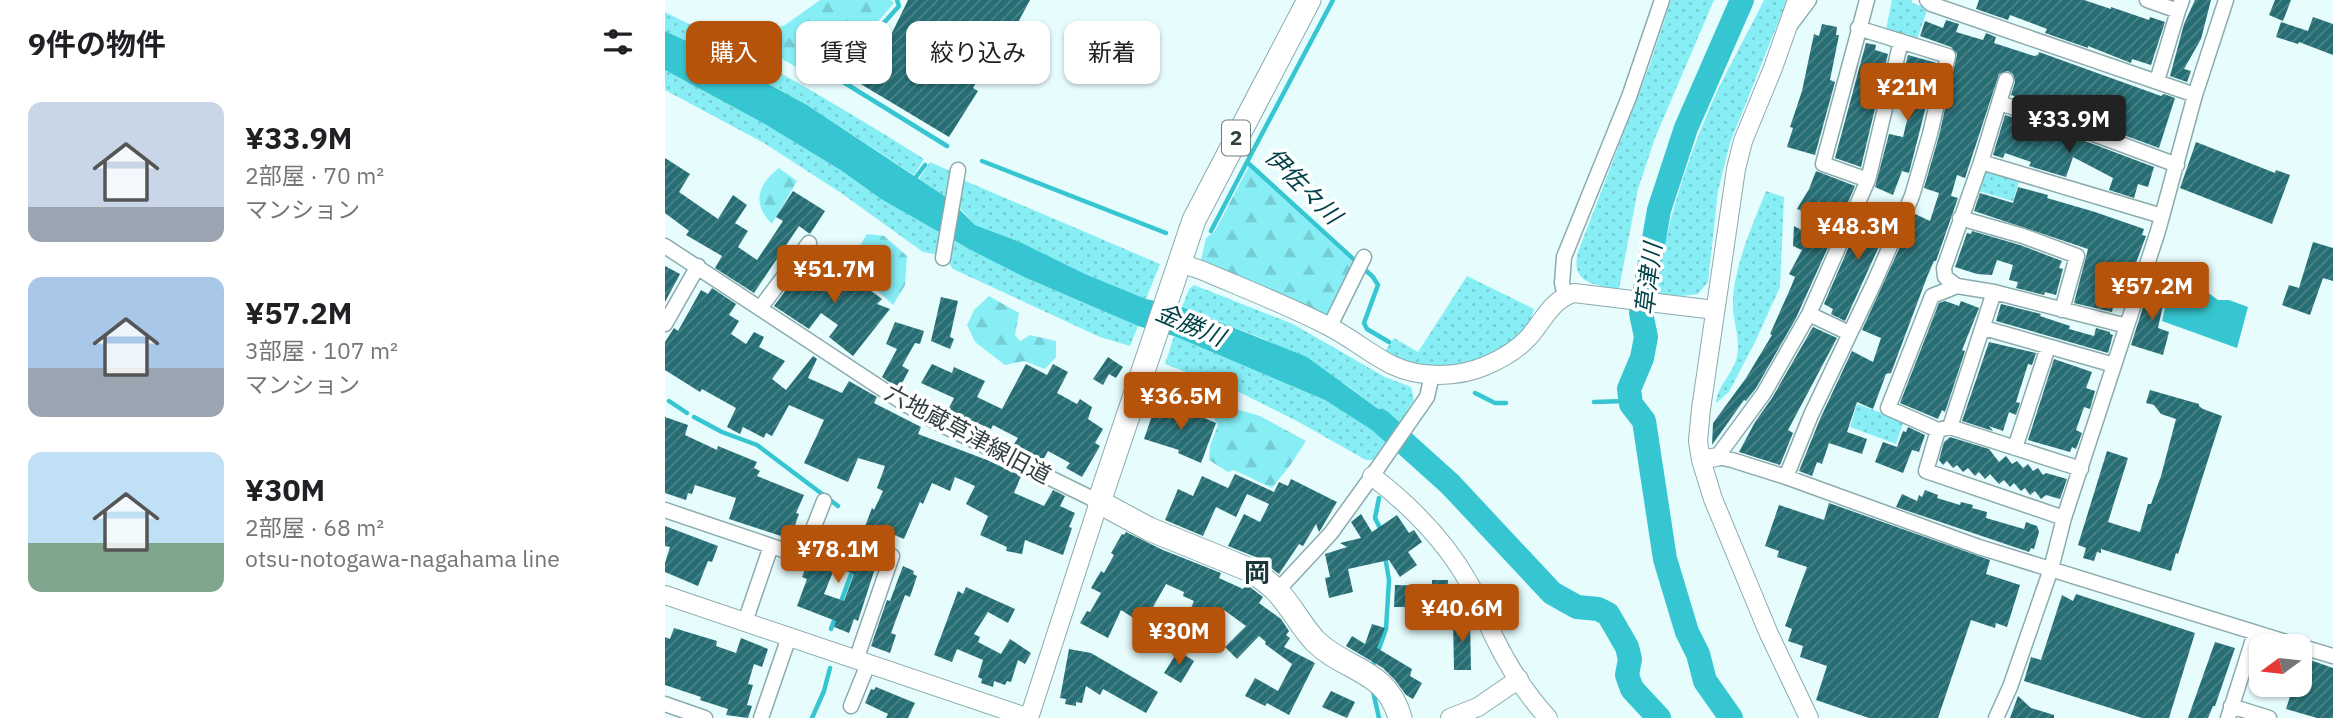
<!DOCTYPE html>
<html lang="ja">
<head>
<meta charset="utf-8">
<style>
  :root { --surface:#fff; --page:#f2f2f2; --text:#202124; --muted:#757577; --accent:#b45309 }
  body { margin:0; font-family:"IBM Plex Sans","Noto Sans JP",sans-serif; background:var(--page); color:var(--text); height:100vh; display:flex; flex-direction:column; font-size:26px; white-space:nowrap }
  * { box-sizing:border-box; margin:0 }
  p { font-size:23px; color:var(--muted) }
  .icon { flex:none; width:38px; height:38px; fill:none; stroke:currentColor; stroke-width:2; stroke-linecap:round; stroke-linejoin:round }
  .map { position:relative; flex:1; overflow:hidden }
  .sheet { display:flex; flex-direction:column; background:var(--surface); width:665px }
  .sheet>* { flex:none }
  .guide { position:absolute; left:21px; top:21px; width:665px; height:63px; display:flex; gap:14px }
  .needle { width:46px; rotate:255deg }
  .tools { position:absolute; left:1584px; top:634px; display:grid; gap:14px }
  .tools a { display:grid; place-items:center; width:63px; height:63px; border-radius:14px; background:var(--surface); box-shadow:0 2px 5px #0004; font-size:35px }
  .price { position:absolute; translate:-50% -60px; padding:0 16px; border-radius:7px; background:var(--accent); color:#fff; font-size:23px; line-height:46px; filter:drop-shadow(0 2px 4px #0008) }
  .price::after { content:''; position:absolute; left:50%; top:42px; width:21px; height:16px; margin-left:-10px; background:inherit; clip-path:polygon(0 0,100% 0,50% 100%) }
  .price.on { background:#222; color:#fff }
  ul { padding:0; list-style:none }
  li { display:flex; align-items:center; gap:21px; height:175px; padding:0 28px }
  li span { display:grid; place-items:center; flex:none; width:196px; height:140px; border-radius:14px; color:#555 }
  li>.icon { margin-inline-start:auto }
  span .icon { width:84px; height:84px; fill:#fffc; stroke-width:1 }
  li b { font-size:30px }
  h2 { display:flex; justify-content:space-between; align-items:center; height:84px; padding:0 28px; font-size:30px }
  .pill { padding:0 24px; border-radius:14px; background:var(--surface); box-shadow:0 2px 5px #0004; font-size:24px; line-height:63px }
  .pill.on { background:var(--accent); color:#fff }
  main { display:flex; flex:1; min-height:0 }
  .map>svg:first-child { display:block }
  .grass { fill:url(#grass-dots) }
  .forest { fill:url(#forest-firs) }
  .water { fill:#36c6d1 }
  .lines { fill:none; stroke-linecap:round; stroke-linejoin:round }
  .stream { stroke:#36c6d1; stroke-width:4.5 }
  .river { stroke:#36c6d1; stroke-width:24 }
  .building { fill:url(#building-hatch); fill-rule:evenodd }
  .minor-casing { stroke:#8babae; stroke-width:17 }
  .tertiary-casing { stroke:#8babae; stroke-width:20 }
  .primary-casing { stroke:#8babae; stroke-width:25 }
  .minor { stroke:#fff; stroke-width:14 }
  .tertiary { stroke:#fff; stroke-width:18 }
  .primary { stroke:#fff; stroke-width:23 }
  .labels { text-anchor:middle; stroke-width:7; stroke-linejoin:round; paint-order:stroke }
  .shield { fill:#fff; stroke:#707979; stroke-width:2 }
  .shield-label { font-size:21px; font-weight:bold; fill:#323f40 }
  .street-label { font-size:23px; fill:#323f40; stroke:#fff }
  .water-label { font-size:24px; font-style:italic; fill:#014348; stroke:#fff }
  .quarter-label { font-size:26px; font-weight:bold; fill:#193639; stroke:#fff }
</style>
</head>
<body>
<main>
<section class="sheet">
<h2>9件の物件<svg class="icon" aria-label="filters" viewBox="0 0 24 24"><path d="M4 7h16M4 17h16"/><circle cx="9" cy="7" r="2"/><circle cx="15" cy="17" r="2"/></svg></h2>
<ul>
<li><span style="background:linear-gradient(#c9d6e8 75%,#9aa5b1 0)"><svg class="icon" aria-label="home" viewBox="0 0 24 24"><path d="M3 11l9-7 9 7M6 9v11h12V9"/></svg></span><div><b>¥33.9M</b><p>2部屋 · 70 m²</p><p>マンション</p></div></li>
<li><span style="background:linear-gradient(#a9c7e8 65%,#9aa5b1 0)"><svg class="icon" aria-label="home" viewBox="0 0 24 24"><path d="M3 11l9-7 9 7M6 9v11h12V9"/></svg></span><div><b>¥57.2M</b><p>3部屋 · 107 m²</p><p>マンション</p></div></li>
<li><span style="background:linear-gradient(#bfe0f5 65%,#7fa58c 0)"><svg class="icon" aria-label="home" viewBox="0 0 24 24"><path d="M3 11l9-7 9 7M6 9v11h12V9"/></svg></span><div><b>¥30M</b><p>2部屋 · 68 m²</p><p>otsu-notogawa-nagahama line</p></div></li>
</ul>
</section>
<div class="map">
<svg width="1668" height="718" viewBox="0 0 1668 718">
  <defs>
    <pattern id="grass-dots" width="8" height="8" patternUnits="userSpaceOnUse" patternTransform="scale(1.75)"><rect width="8" height="8" fill="#87eef6"/><path d="M2 2h.1M6 6h.1" fill="none" stroke="#75cdd4" stroke-width="1.8" stroke-linecap="round"/></pattern>
    <pattern id="forest-firs" width="22" height="20" patternUnits="userSpaceOnUse" patternTransform="scale(1.75)"><rect width="22" height="20" fill="#87eef6"/><path d="M5 1l3.5 6h-7zM16 11l3.5 6h-7z" fill="#75cdd4"/></pattern>
    <pattern id="building-hatch" width="6" height="6" patternUnits="userSpaceOnUse" patternTransform="scale(1.75)"><rect width="6" height="6" fill="#266e74"/><path d="M-1 1l2-2M0 6l6-6M5 7l2-2" fill="none" stroke="#4d8488"/></pattern>
  </defs>
  <rect width="100%" height="100%" fill="#e7fcfd"/>
  <path class="grass" d="M1006 0H1049L990 138 973 189 954 289C929 285 905 283 913 252L984 67Z
    M1099 0H1122L1065 143 1053 191 1043 282 1033 294 1017 296 990 293C1000 232 1017 174 1041 117 1057 77 1080 39 1099 0Z
    M1227 0H1247V3L1263 8 1252 39 1221 29Z
    M0 12C89 56 175 106 259 159L249 175 142 105 43 51 0 31Z
    M0 70 98 123 177 171 216 199 276 233 275 255 258 252 176 193 99 143 0 90Z
    M265 162 285 171 288 176 284 199 254 179Z
    M1325 168 1355 178 1348 201 1313 191 1319 171Z
    M298 180 495 264 481 299 420 274 355 242 310 225 293 206Z
    M1101 191 1119 197 1115 287 1091 340 1064 392 1051 403C1052 387 1066 376 1071 360 1077 341 1068 324 1068 306 1067 270 1088 224 1101 191Z
    M287 240 359 277 473 326 465 346 435 337 288 269 283 261Z
    M802 276 869 309C855 366 764 380 720 351L729 338 753 352Z
    M529 285 628 324 720 377 746 387 749 400 734 424 680 384 599 339 517 307 524 289Z
    M509 336 660 400 724 441 711 460H701L630 420 576 393 500 364Z
    M1192 404 1239 421 1231 444 1185 427Z"/>
  <path class="forest" d="M155 0H226L229 3 160 84 92 44 105 30 120 25Z
    M584 166 690 264 667 311 660 315 536 260 541 238 550 231Z
    M114 168 132 181 107 224C87 204 92 185 114 168Z
    M202 234 219 236 242 256 240 285 228 305 204 283 195 272 185 274 183 266Z
    M324 296 354 313 350 335 355 341 365 335 391 341V357L380 369 359 361 340 365 310 342 302 325 309 310Z
    M518 393 552 409 564 407 595 416 641 441 626 464 607 488 569 470 563 472 544 460 545 446 553 425 548 417 517 407 512 414 507 409 487 403 486 394Z"/>
  <path class="water" d="M0 31 43 51 142 105 284 199 310 225 355 242 420 274 481 299 517 307 642 357 734 424 724 441 660 400 509 336 473 326 359 277 304 249 216 199 177 171 98 123 0 70Z
    M1507 279 1538 289 1553 300H1564L1583 307 1572 348 1497 321Z"/>
  <g class="lines">
    <path class="stream" d="M232 0 234 6 170 77 282 146
      M668 0 582 162 708 277 713 285 699 323 702 329 724 342
      M317 161 501 233
      M248 181 260 165
      M546 231 582 162
      M810 393 830 403H841
      M4 401 22 413
      M929 402 961 401 966 404
      M29 417 57 432 92 445 173 506
      M714 498 710 518 716 530
      M175 604 188 569
      M166 629 171 615
      M707 668 721 629 724 580 720 556
      M708 691 714 718
      M147 718 159 691 165 668"/>
    <path class="river" d="M715 421 785 484 887 593 912 607 933 609 943 614 962 647 965 659 962 675 967 689 994 718
      M1066 718 1040 681 1033 654 1022 632 1000 559 979 421 966 404 964 389 977 358 981 337 976 313 994 210 1021 128 1077 0"/>
  </g>
  <path class="building" d="M243 0H365L327 71 320 67 308 88 313 91 284 137 184 77 219 33 225 37Z
    M1314 0H1419L1446 9V7L1484 20 1485 17 1500 22 1486 65 1467 59 1466 63 1423 46V48L1380 33 1382 29 1345 15 1343 20 1311 9Z
    M1530 0H1546L1536 39 1519 69 1526 71 1522 82 1505 76 1519 24Z
    M1610 0H1626L1618 21 1604 15Z
    M1648 17 1668 24V55L1634 42 1633 44 1611 37 1616 22 1643 31Z
    M1281 20 1294 24 1291 32 1318 40 1321 33 1331 37 1329 43 1369 56 1373 55 1374 52 1496 96 1499 94 1510 98 1494 148 1437 127 1438 123 1353 95 1352 97 1346 95 1350 82 1348 74 1343 71 1334 74 1300 178 1292 175 1286 196 1293 198 1271 261H1269L1262 277 1226 373 1221 374 1208 409 1192 402 1182 432 1202 439 1197 454 1164 443 1157 464 1152 462 1147 476 1134 471 1155 419 1187 351 1208 362 1216 338 1197 330 1250 214 1265 221 1274 193 1259 188 1274 136 1292 54 1286 47 1255 36 1260 21 1278 28Z
    M1157 24 1172 27 1171 35H1174L1165 80 1170 82 1150 155 1122 147 1128 128 1125 127 1137 91 1149 34 1154 36Z
    M1201 43 1211 45 1210 50 1223 54 1196 167 1170 158Z
    M1243 55 1272 63 1244 173 1237 171 1228 195 1210 187 1224 134 1238 137 1244 112 1247 99 1233 95Z
    M1340 115 1404 135 1489 167 1483 187 1473 184 1469 198 1444 190 1448 178 1408 157 1401 177 1364 166 1366 162 1340 153 1338 158 1328 155Z
    M1531 142 1610 173 1611 170 1625 175 1607 224 1515 188Z
    M0 158 25 174 14 192 53 219 68 195 82 205 70 223 83 231 73 247 92 260 118 221 111 217 128 191 160 211 145 234 134 226 89 293 50 268 57 256 21 235 24 231 0 213Z
    M1151 171 1190 186 1173 225 1132 209 1144 189Z
    M1353 187 1383 195 1382 198 1430 212 1479 229 1477 235 1481 236 1471 263 1463 262 1456 303 1449 302 1447 312 1409 303 1423 249 1309 211 1315 193 1348 203Z
    M1218 203 1231 209 1180 321 1166 314 1168 309 1159 304 1198 214 1210 220Z
    M1129 226 1164 245 1131 318 1091 388 1081 401 1079 400 1047 445 1048 423 1081 378 1107 335 1105 334 1126 287 1130 277 1124 274 1137 250 1128 246Z
    M1307 231 1355 245 1397 261 1394 268 1398 269 1391 295 1380 292 1379 295 1351 288 1353 282 1344 280 1348 265 1332 260 1327 275 1312 274 1290 267 1302 233 1306 234Z
    M1648 242 1668 248V281L1658 278 1645 315 1617 305 1624 285 1634 288Z
    M149 261 165 273 169 268 183 280 186 276 217 299 212 304 225 309 188 356 164 337 173 325 156 313 144 329 109 306 130 278 134 281Z
    M0 266 15 274 0 302Z
    M1486 282 1502 287 1493 328 1504 332 1498 355 1466 345Z
    M47 288 71 304 64 315 74 321 66 334 81 344 89 332 99 337 94 347 120 361 107 379 121 390 148 356 152 359 143 378 177 393 184 381 212 397 209 403 256 427 253 434 322 460 356 476 349 493 379 506 388 490 400 496 395 506 410 513 404 527 407 528 398 555 360 540 357 554 341 551 342 547 315 535 323 516 301 504 310 486 290 477 285 491 267 483 258 504 255 502 239 539 220 531 217 537 199 529 207 508 209 510 218 491 212 488 220 466 193 458 183 482 139 463 159 420 124 405 107 436 101 433 99 438 78 427 75 434 62 427 71 408 37 389 35 392 0 370V342L9 328 13 331 36 290 43 294Z
    M276 297 293 301 285 337 289 339 285 349 266 341Z
    M1280 301 1294 306 1296 301 1314 308 1297 350 1300 351 1280 412 1277 410 1273 419 1235 403 1274 303Z
    M1336 304 1376 314 1375 316 1405 326 1404 329 1429 336 1431 328 1445 332V334L1448 335 1443 353 1331 321Z
    M230 322 259 331 255 344 250 343 237 366 244 370 234 389 217 377 232 349 221 344Z
    M1148 327 1172 338 1123 430 1128 433 1115 465 1074 452 1090 422 1107 398Z
    M1324 342 1371 353 1367 365 1363 364 1351 402 1355 403 1351 415 1344 412 1338 431 1324 426 1328 431 1297 421Z
    M443 357 458 367 451 378 444 374 438 385 428 379Z
    M1389 359 1427 372 1421 388 1430 391 1425 409 1419 407 1411 430 1417 433 1411 449 1407 447 1405 452 1363 440Z
    M267 364 287 373 289 367 320 381 312 397 337 409 361 364 382 375 388 364 403 372 392 393 412 404 415 399 427 407 423 419 438 429 430 443 435 446 417 477 401 468 405 463 383 451 378 460 349 444 353 438 328 425 326 429 283 410 289 398 256 383Z
    M1485 390 1534 404V406L1538 409 1557 416 1513 554 1511 553 1506 571 1436 549V553L1432 552 1429 561 1418 558 1421 548 1413 545 1442 451 1463 458 1443 522 1475 532 1483 504H1486L1496 476 1511 419 1496 414 1489 405 1481 403Z
    M490 407 516 415 518 409 551 423 536 463 513 453 514 450 479 439Z
    M0 417 23 425 20 435 52 450 53 446 92 462 89 468 95 471 92 476 139 495 131 513 134 514 125 539 64 519 71 498 30 485 27 494 23 493 21 500 0 493Z
    M1243 427 1260 435 1254 452 1247 450 1238 473 1210 462 1218 442 1232 447 1238 431 1241 432Z
    M1285 437 1324 449 1334 462 1341 456 1347 464 1352 461 1358 468 1363 464 1368 471 1373 468 1378 475 1381 473 1402 479 1395 499 1381 495 1376 499 1370 491 1365 495 1360 488 1356 491 1349 483 1345 487 1339 480 1334 484 1325 474 1320 479 1314 472 1310 476 1303 468 1298 472 1292 465 1288 468 1282 461 1278 465 1274 460 1279 442Z
    M570 474 609 492 614 482 623 486 626 479 672 502 656 529 654 532 651 524 638 546 634 544 614 574 593 558 563 546 579 514 595 522 604 504 582 494 571 517 551 507 538 536 500 520 513 489 528 496 537 476 563 488Z
    M1260 490 1273 495 1272 498 1295 505 1296 502 1308 505 1307 508 1322 512 1321 518 1359 529 1361 522 1372 526 1374 532 1369 549 1366 548 1364 552 1231 507 1237 494 1252 501 1254 495 1257 497Z
    M1164 503 1325 560 1321 574 1355 585 1342 627 1331 623 1330 628 1306 620 1273 718H1204L1151 700 1162 666 1135 657 1138 646 1123 641 1127 629 1120 626 1142 567 1112 557 1114 551 1100 546 1114 505 1159 520Z
    M696 514 707 532 732 515 744 533 749 530 757 542 743 552 752 565 735 577 724 560 683 569 688 592 664 598 660 578 665 577 660 554 682 547 675 543 696 538 686 522Z
    M0 526 53 546 47 562 43 561 33 586 0 572V563L5 547 0 546Z
    M461 532 498 550 556 573 554 578 578 589 581 584 598 597 594 603 616 619 624 631 621 635 625 638 619 647 650 663 624 715 602 703 600 706 580 696 590 678 613 691 627 664 600 644 601 642 594 636 572 659 560 647 581 626 559 610 547 639 542 637 541 640 529 635 521 652 456 610 443 638 415 623 422 611 425 612 436 593 426 588 436 571 439 573 449 555 446 553 457 534 459 535ZM501 584 519 592 518 596 529 601 518 627 488 607Z
    M164 537 188 547 186 552 212 562 193 621 189 619 184 633 169 627 171 621 132 606 142 579 137 577 143 562 153 566ZM170 567 189 574 179 601 159 594Z
    M238 566 249 571 248 574 252 576 245 597 240 595 226 633 231 635 225 653 206 646 222 600 225 601Z
    M767 580H783V607H729L730 585 767 586Z
    M301 587 350 609 343 623 323 612 309 634 315 637 313 642 336 654 345 639 366 653 360 664 353 660 346 682 342 681 340 685 329 681 328 687 316 683 317 679 313 677 318 660 292 649 287 662 269 655 293 591 298 594Z
    M1411 594 1530 633 1504 718H1477L1359 681 1366 657 1376 660 1397 595 1408 601Z
    M788 619H805L806 670H789Z
    M707 624 720 628 712 648 747 669 745 676 757 683 748 699 741 695 730 680 718 668 681 646 687 636 700 644Z
    M9 628 52 641 51 646 71 653 76 638 103 649 97 667 89 664 83 684 88 685 82 705 87 706 83 718 61 715 63 709 35 700 36 697 0 685V637L5 639Z
    M1550 642 1570 648 1550 706H1548L1543 718H1523Z
    M404 649 426 653 493 692 481 713 438 689 435 695 421 686 417 703 411 702V706L400 704 401 699 395 698Z
    M513 651 529 661 516 683 499 673Z
    M1634 656 1668 668V718H1652L1621 709 1629 684H1634Z
    M211 687 250 703 243 718H221L223 714 200 703 206 689 209 690Z
    M666 691 690 702 682 718 657 707Z
    M1353 696 1366 708 1389 715V718H1345Z"/>
  <g class="lines">
    <defs>
      <path id="minor" d="M1262 0 1266 4 1530 95
        M1482 0 1513 11 1517 0
        M1126 24 1144 0
        M1492 81 1513 11
        M1334 103 1407 126 1512 165
        M1316 162 1497 216
        M1203 180 1236 41
        M1295 218 1358 236 1412 256 1397 310
        M0 246 240 404 269 421 434 502
        M278 258 293 170
        M1292 286 1329 292
        M900 296 897 283 899 257 964 97 997 0
        M96 307 144 243
        M1144 314 1184 333
        M0 324 33 266
        M665 326 699 257
        M1319 328 1449 365
        M1285 427 1273 430 1223 408 1267 296 1292 286 1280 277 1279 268 1316 162 1341 80
        M1273 430 1261 471 1399 518
        M1350 448 1383 347
        M1052 457 1067 460 1121 477 1314 547 1634 646
        M1052 457 1099 393 1144 314 1203 180 1158 164 1202 0
        M1416 469 1285 427 1329 292 1462 326
        M1121 477 1146 415 1209 283 1247 196 1265 134 1283 56 1193 28
        M0 510 133 555 139 552 159 501
        M612 591 666 533 705 479 762 397 767 375
        M80 622 106 546
        M1634 646 1668 656
        M191 660 227 556
        M0 704 40 718
        M186 706 203 664
        M1566 706 1604 718
        M96 718 124 637
        M1331 718 1345 687 1386 569 1399 518 1493 231 1530 95 1561 0
        M1563 718 1590 633"/>
      <path id="tertiary" d="M515 263 536 270C578 288 622 305 663 326 685 337 705 354 727 365 754 378 792 378 820 366 837 359 852 350 864 337 879 320 886 300 909 293L1050 310
        M1052 457 1036 460 1048 499 1104 634 1144 718
        M1036 460 1033 441 1036 409 1071 169 1078 141 1108 68 1132 0
        M707 476C746 506 780 540 804 583 814 600 821 620 829 637 843 666 862 695 883 718
        M0 595 364 718 434 502
        M785 718 813 707 854 679"/>
      <path id="primary" d="M644 0 529 220 434 502 484 529 585 570C594 576 603 582 611 590 626 605 635 625 650 641 680 671 722 669 735 718"/>
    </defs>
    <use href="#minor" class="minor-casing"/>
    <use href="#tertiary" class="tertiary-casing"/>
    <use href="#primary" class="primary-casing"/>
    <use href="#minor" class="minor"/>
    <use href="#tertiary" class="tertiary"/>
    <use href="#primary" class="primary"/>
  </g>
  <g class="labels">
    <rect class="shield" x="557" y="120.5" width="28" height="35" rx="5"/>
    <g class="shield-label">
      <text x="571" y="145">2</text>
    </g>
    <g class="street-label">
      <text transform="translate(303 434) rotate(28)" y="8">六地蔵草津線旧道</text>
    </g>
    <g class="water-label">
      <text transform="translate(638 186) rotate(45)" y="8">伊佐々川</text>
      <text transform="translate(984 279) rotate(-83)" y="8">草津川</text>
      <text transform="translate(525 325) rotate(23)" y="8">金勝川</text>
    </g>
    <g class="quarter-label">
      <text x="592" y="582">岡</text>
    </g>
  </g>
</svg>
<div class="tools">
<a><svg class="needle" viewBox="-14 -14 28 28"><path d="M0-13l5 13h-10z" fill="#e53935"/><path d="M0 13l5-13h-10z" fill="#757577"/></svg></a>
</div>
<b class="price" style="left:1242px;top:123px">¥21M</b>
<b class="price on" style="left:1404px;top:155px">¥33.9M</b>
<b class="price" style="left:1193px;top:262px">¥48.3M</b>
<b class="price" style="left:169px;top:305px">¥51.7M</b>
<b class="price" style="left:1487px;top:322px">¥57.2M</b>
<b class="price" style="left:516px;top:432px">¥36.5M</b>
<b class="price" style="left:173px;top:585px">¥78.1M</b>
<b class="price" style="left:797px;top:644px">¥40.6M</b>
<b class="price" style="left:514px;top:667px">¥30M</b>
<div class="guide">
<a class="pill on">購入</a>
<a class="pill">賃貸</a>
<a class="pill">絞り込み</a>
<a class="pill">新着</a>
</div>
</div>
</main>
</body>
</html>
